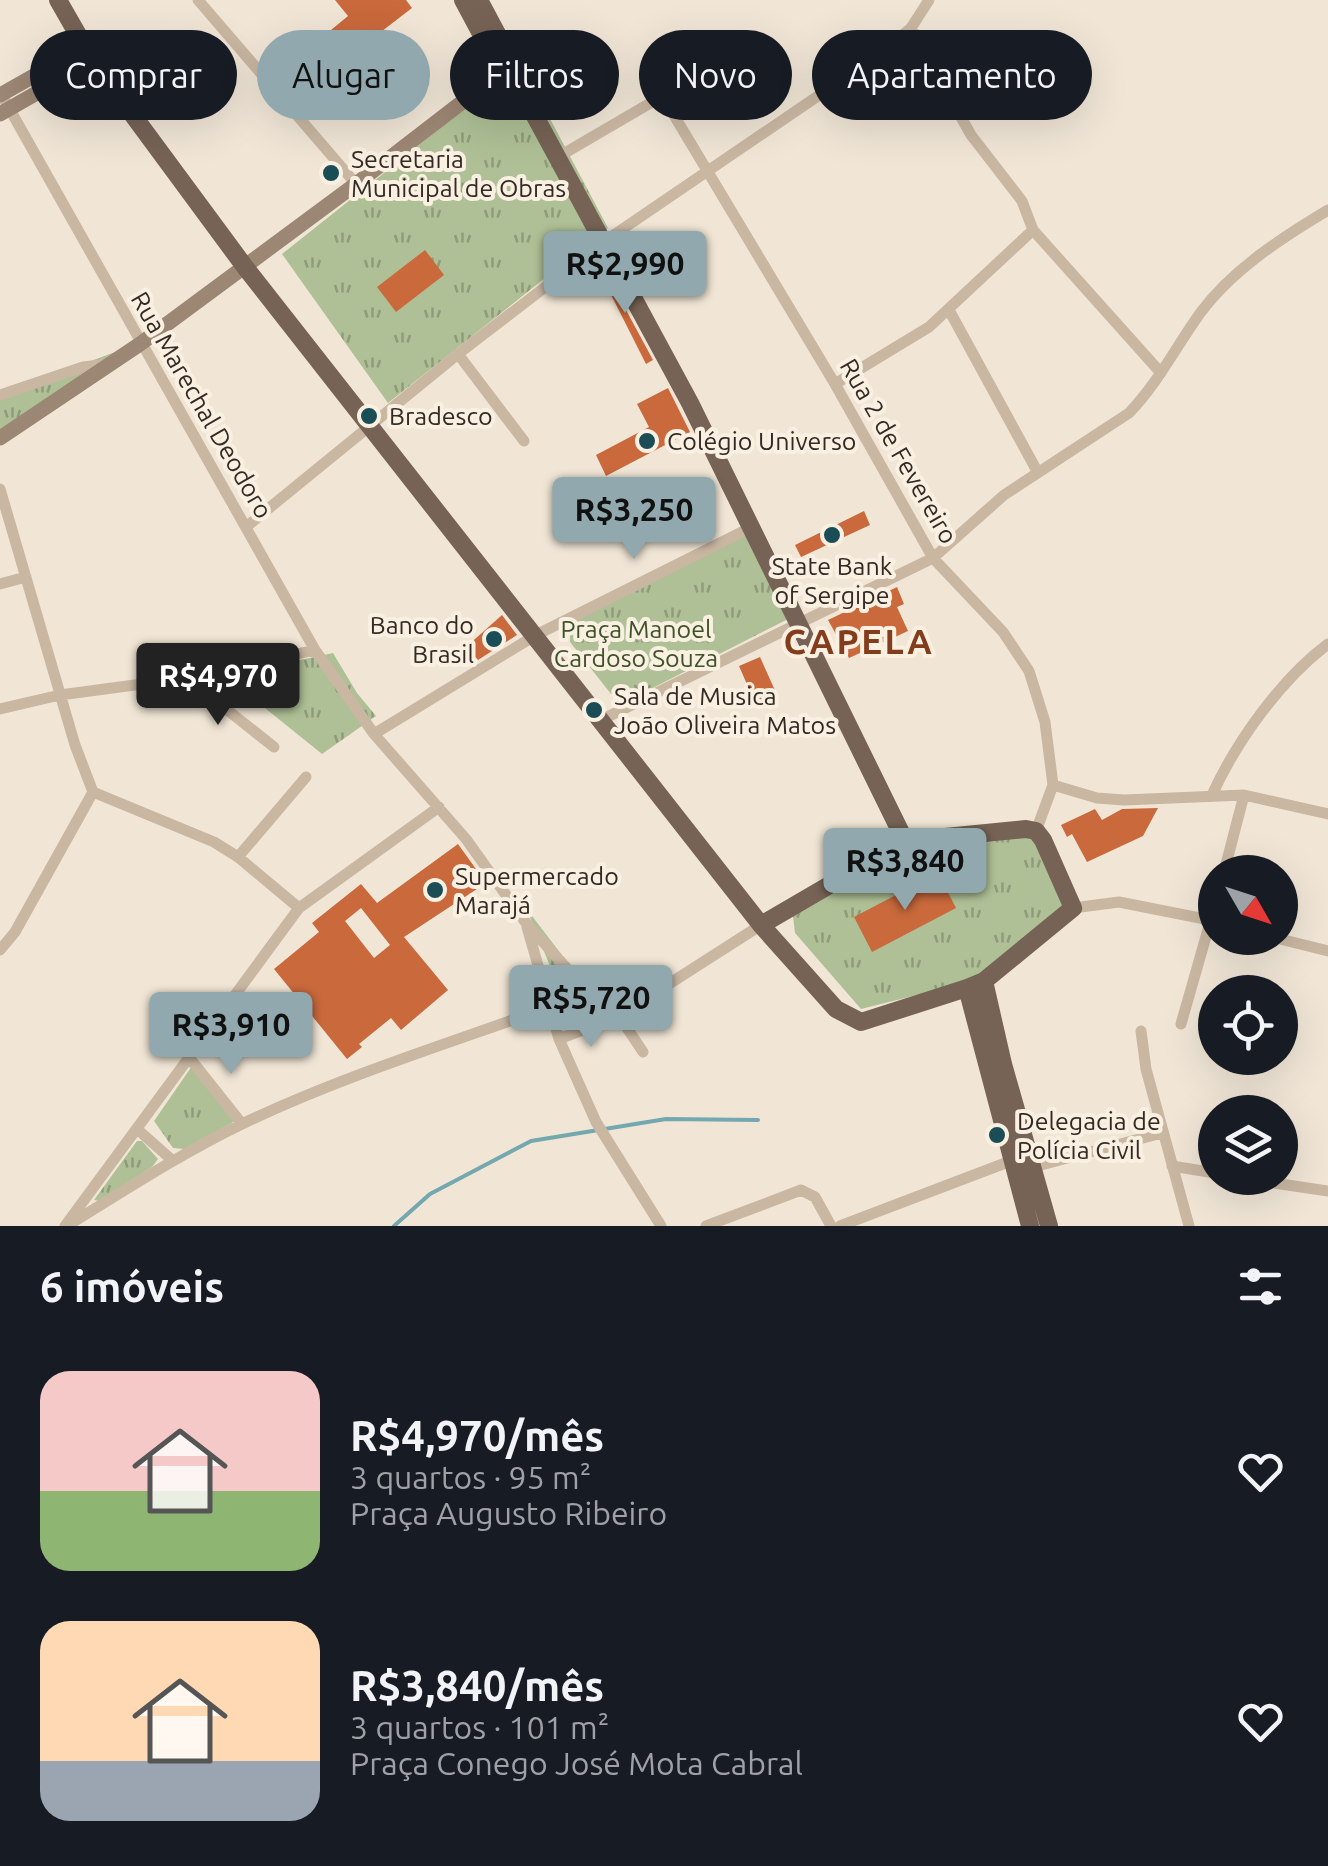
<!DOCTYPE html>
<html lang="pt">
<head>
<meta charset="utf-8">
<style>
  :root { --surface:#171b24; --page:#242831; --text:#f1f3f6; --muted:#9ea1a6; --accent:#90a8ae }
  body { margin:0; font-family:Ubuntu,sans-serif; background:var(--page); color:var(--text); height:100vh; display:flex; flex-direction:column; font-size:38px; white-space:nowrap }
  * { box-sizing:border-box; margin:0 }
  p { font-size:32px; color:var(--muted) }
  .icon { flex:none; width:55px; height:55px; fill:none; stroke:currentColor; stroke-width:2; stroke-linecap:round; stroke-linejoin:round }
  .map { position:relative; height:1226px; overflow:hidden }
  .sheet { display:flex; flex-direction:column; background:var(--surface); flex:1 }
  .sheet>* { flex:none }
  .hud { position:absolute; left:30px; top:30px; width:1270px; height:90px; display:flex; gap:20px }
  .needle { width:65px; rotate:129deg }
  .controls { position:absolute; left:1198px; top:855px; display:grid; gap:20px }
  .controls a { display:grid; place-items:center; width:100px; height:100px; border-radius:50%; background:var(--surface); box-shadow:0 10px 40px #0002; font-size:50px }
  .price { position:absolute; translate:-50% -85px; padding:0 22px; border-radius:10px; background:var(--accent); color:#111; font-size:32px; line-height:65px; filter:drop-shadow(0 2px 5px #0008) }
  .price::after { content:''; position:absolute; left:50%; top:60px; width:30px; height:22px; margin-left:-15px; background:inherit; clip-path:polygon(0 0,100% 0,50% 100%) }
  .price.on { background:#222; color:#fff }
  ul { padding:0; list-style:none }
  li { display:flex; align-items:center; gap:30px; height:250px; padding:0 40px }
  li span { display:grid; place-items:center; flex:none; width:280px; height:200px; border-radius:30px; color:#555 }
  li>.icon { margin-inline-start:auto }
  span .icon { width:120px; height:120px; fill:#fffc; stroke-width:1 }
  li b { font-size:42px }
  h2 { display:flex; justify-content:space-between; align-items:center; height:120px; padding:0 40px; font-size:42px }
  .chip { padding:0 35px; border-radius:45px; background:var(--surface); box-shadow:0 10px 40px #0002; font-size:35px; line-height:90px }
  .chip.on { background:var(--accent); color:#111 }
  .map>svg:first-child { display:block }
  .grass { fill:url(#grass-tufts) }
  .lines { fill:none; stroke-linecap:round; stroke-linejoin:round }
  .stream { stroke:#74a8af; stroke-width:4 }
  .building { fill:#c9693c; fill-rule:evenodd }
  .street { stroke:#c9b7a2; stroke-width:11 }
  .secondary { stroke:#9c8674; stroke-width:15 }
  .primary { stroke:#766355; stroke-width:18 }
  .poi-dot { fill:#1a4d55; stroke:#f9f0e2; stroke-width:4 }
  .labels { text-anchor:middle; stroke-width:8; stroke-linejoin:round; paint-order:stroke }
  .poi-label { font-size:25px; fill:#332a25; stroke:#f9f0e2; text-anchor:start }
  .street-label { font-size:25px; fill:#332a25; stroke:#f9f0e2 }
  .park-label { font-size:25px; fill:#3f5228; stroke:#f9f0e2 }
  .district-label { font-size:35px; font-weight:bold; letter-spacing:2.5px; fill:#843d1c; stroke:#f9f0e2 }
</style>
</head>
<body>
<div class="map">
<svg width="1328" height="1226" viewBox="0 0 1328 1226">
  <defs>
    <pattern id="grass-tufts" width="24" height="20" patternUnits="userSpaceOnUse" patternTransform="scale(2.5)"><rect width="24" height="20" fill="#afc096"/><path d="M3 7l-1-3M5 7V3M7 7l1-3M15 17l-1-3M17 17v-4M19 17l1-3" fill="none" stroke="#8f9c7a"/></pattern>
  </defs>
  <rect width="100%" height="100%" fill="#f1e6d6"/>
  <path class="grass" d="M521 64 608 228 388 403 282 254Z
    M129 347 0 431V394Z
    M745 535 762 536 797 600 799 608 796 615 635 697 623 700 611 694 570 642V627L580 617Z
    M333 653 357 693 376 716 322 754 225 676Z
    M1037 834 1068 898 1059 910 987 972 961 984 861 1009 795 933 793 916 802 909 904 839Z
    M526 908 606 1013 574 1024Z
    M192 1066 237 1120 184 1149 173 1148 154 1121Z
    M137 1141H142L158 1159 152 1167 99 1201 94 1200Z"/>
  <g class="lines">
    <path class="stream" d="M394 1226 430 1194 531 1141 666 1119 758 1120"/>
  </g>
  <path class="building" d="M335 0H406L412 8 351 55 331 30 348 16Z
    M425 250 444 275 396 312 377 287Z
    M599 260 653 360 646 364 595 263Z
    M668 388 690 432 606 476 596 455 649 427 637 404Z
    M864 511 870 525 801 557 795 545Z
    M897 587 904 604 897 607 908 631 849 658 828 620Z
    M502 615 517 635 478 660 466 647Z
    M760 657 777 695 756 705 739 666Z
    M1158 808 1143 836 1087 862 1072 834 1067 837 1061 825 1095 809 1102 820 1122 809Z
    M458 844 486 883 404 937 448 990 401 1030 391 1018 359 1044 362 1047 347 1059 274 969 319 932 312 923 361 884 377 903ZM361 908 390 945 374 958 345 921Z
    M938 873 956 908 872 952 854 917Z"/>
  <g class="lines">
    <path class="street" d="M198 0 356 184
      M911 28 971 135 1022 201 1033 230 1161 373
      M0 92 315 650 374 734 466 839 526 923 571 973 609 1022
      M663 97 835 384 933 558 1003 632 1029 671 1045 722 1053 785 1036 831
      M558 157 688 81
      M949 310 1037 471
      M458 354 524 441
      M835 384 929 327 1033 230
      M0 395 83 367 110 364
      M0 489 75 745 93 792 214 842 238 857 299 908
      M246 527 458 354 605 241 881 53 911 28 929 0
      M0 584 26 577
      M187 678 274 747
      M0 709 60 695 187 678 315 650
      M603 719 933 558 1004 495 1129 413C1158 383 1177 345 1201 312 1233 269 1283 237 1328 210
      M374 734 536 635 752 527
      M1053 785 1097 798 1124 800 1244 795 1328 814
      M1212 795C1236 742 1281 679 1328 644
      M238 857 306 777
      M1224 872 1244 795
      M1073 908 1119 902 1215 921
      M527 927 559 1039 596 1122 661 1226
      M1276 938 1328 951
      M0 950 15 932 93 792
      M619 1016 643 1052
      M1181 1024 1215 905
      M1141 1031 1146 1069 1189 1226
      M559 1039 619 1016 761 925
      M188 1056 242 1124
      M137 1129 172 1160
      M1172 1166 1215 1173
      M1026 1169 1162 1133
      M1240 1178 1328 1191
      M70 1224C127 1189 182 1153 242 1124 340 1077 447 1044 549 1007
      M65 1226 299 908 439 807
      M706 1226 801 1190 815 1197 831 1226
      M840 1226 1016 1159"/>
    <path class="secondary" d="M0 95 85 47
      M0 114 93 61
      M0 438 140 344 356 184 509 66"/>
    <path class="primary" d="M58 0 93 61 245 267 761 925 836 1009 861 1022 967 988 984 981 1073 908 1043 840 1036 831 1026 829 905 841 761 925
      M463 0 501 71 516 81
      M479 0 510 58 516 81 690 403 905 841
      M984 981 1003 1064 1049 1226
      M967 988 1030 1226"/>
  </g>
  <g class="poi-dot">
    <circle cx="331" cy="173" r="10"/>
    <circle cx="369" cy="416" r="10"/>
    <circle cx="647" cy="441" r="10"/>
    <circle cx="832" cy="535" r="10"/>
    <circle cx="494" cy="639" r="10"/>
    <circle cx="594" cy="710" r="10"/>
    <circle cx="435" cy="890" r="10"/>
    <circle cx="997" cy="1135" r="10"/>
  </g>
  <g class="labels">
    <g class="poi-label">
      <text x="351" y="168">Secretaria<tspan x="351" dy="29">Municipal de Obras</tspan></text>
      <text x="389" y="425">Bradesco</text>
      <text x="667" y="450">Colégio Universo</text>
      <text x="832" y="575" text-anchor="middle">State Bank<tspan x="832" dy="29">of Sergipe</tspan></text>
      <text x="474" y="634" text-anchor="end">Banco do<tspan x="474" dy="29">Brasil</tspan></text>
      <text x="614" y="705">Sala de Musica<tspan x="614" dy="29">João Oliveira Matos</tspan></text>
      <text x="455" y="885">Supermercado<tspan x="455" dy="29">Marajá</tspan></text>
      <text x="1017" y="1130">Delegacia de<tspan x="1017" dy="29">Polícia Civil</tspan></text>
    </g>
    <g class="street-label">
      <text transform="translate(202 405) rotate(60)" y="9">Rua Marechal Deodoro</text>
      <text transform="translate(899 451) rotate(60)" y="9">Rua 2 de Fevereiro</text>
    </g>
    <g class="park-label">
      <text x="636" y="638">Praça Manoel<tspan x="636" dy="29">Cardoso Souza</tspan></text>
    </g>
    <g class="district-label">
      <text x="859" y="654">CAPELA</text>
    </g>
  </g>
</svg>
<div class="controls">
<a><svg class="needle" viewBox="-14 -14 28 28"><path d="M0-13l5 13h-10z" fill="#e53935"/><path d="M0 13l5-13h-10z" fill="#9ea1a6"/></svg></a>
<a><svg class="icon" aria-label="locate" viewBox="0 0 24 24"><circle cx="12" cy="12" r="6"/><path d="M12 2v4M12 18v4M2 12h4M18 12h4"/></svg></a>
<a><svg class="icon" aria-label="layers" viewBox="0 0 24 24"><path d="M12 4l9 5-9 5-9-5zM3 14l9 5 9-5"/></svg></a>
</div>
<b class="price" style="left:625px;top:316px">R$2,990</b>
<b class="price" style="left:634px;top:562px">R$3,250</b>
<b class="price on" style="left:218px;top:728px">R$4,970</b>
<b class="price" style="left:905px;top:913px">R$3,840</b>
<b class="price" style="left:591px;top:1050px">R$5,720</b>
<b class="price" style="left:231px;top:1077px">R$3,910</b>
<div class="hud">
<a class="chip">Comprar</a>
<a class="chip on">Alugar</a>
<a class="chip">Filtros</a>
<a class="chip">Novo</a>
<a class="chip">Apartamento</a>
</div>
</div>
<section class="sheet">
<h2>6 imóveis<svg class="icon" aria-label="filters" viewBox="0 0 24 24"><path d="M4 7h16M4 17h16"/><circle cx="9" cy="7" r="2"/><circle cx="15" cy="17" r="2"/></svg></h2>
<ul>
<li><span style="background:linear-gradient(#f6c9c9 60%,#8fb573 0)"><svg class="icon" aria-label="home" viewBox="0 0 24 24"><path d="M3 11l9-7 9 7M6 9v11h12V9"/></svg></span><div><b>R$4,970/mês</b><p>3 quartos · 95 m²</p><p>Praça Augusto Ribeiro</p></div><svg class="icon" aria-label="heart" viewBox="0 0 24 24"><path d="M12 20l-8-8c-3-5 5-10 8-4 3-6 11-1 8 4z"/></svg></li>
<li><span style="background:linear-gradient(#ffd9b3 70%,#9aa5b1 0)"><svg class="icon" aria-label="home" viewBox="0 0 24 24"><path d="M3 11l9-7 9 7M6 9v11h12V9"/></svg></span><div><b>R$3,840/mês</b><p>3 quartos · 101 m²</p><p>Praça Conego José Mota Cabral</p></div><svg class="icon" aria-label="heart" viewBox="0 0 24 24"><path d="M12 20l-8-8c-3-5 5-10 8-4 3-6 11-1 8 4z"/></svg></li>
</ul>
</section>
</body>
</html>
